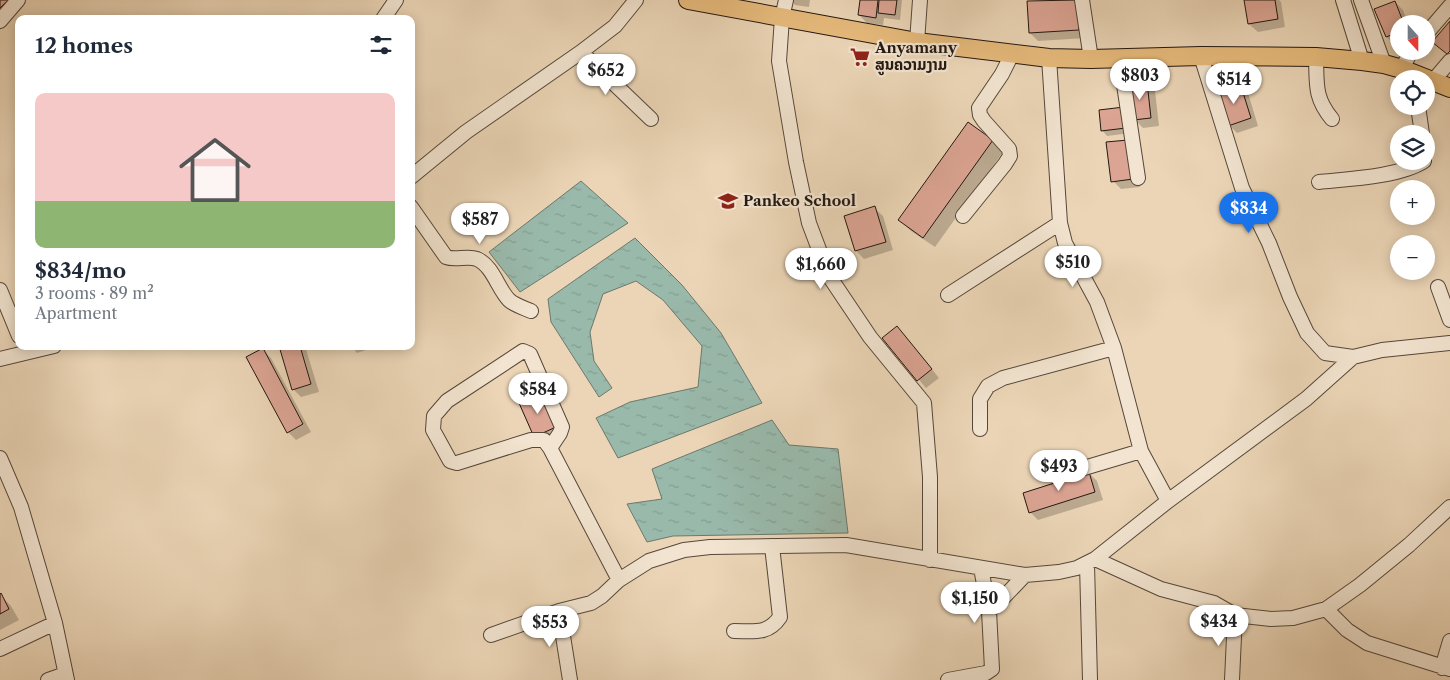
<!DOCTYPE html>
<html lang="en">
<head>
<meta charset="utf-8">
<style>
  :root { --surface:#fff; --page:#f6f6f7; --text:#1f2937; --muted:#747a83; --line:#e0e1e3; --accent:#1a73e8 }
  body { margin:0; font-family:"Libre Caslon Text","Noto Sans Lao",serif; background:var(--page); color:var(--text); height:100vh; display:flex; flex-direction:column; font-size:19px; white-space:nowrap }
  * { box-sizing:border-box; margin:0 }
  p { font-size:16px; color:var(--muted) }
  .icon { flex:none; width:28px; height:28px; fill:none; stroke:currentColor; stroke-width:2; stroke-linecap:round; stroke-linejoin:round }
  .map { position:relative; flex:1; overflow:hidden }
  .panel { position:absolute; left:15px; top:15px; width:400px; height:335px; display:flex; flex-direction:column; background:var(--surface); border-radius:10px; box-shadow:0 2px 12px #0003 }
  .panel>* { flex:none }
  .needle { width:32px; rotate:159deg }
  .controls { position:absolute; left:1390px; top:15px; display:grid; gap:10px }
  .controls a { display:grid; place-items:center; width:45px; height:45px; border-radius:50%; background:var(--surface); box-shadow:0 2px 12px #0003; font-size:25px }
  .price { position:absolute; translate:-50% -42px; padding:0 11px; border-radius:18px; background:#fff; color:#222; font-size:16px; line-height:32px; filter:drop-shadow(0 1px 2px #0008) }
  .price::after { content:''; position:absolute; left:50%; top:30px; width:15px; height:11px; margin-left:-8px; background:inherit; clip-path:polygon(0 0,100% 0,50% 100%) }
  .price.on { background:var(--accent); color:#fff }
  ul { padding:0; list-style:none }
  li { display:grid; align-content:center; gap:10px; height:265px; padding:0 20px }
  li+li { border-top:1px solid var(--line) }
  li span { display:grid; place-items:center; height:155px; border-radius:10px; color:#555 }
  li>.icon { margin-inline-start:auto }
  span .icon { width:90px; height:90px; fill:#fffc; stroke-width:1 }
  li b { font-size:21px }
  h2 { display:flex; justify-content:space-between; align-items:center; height:60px; padding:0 20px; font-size:21px }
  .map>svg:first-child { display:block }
  .water { fill:url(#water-ripples); stroke:#6a796d }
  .shadow { fill:#0003 }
  .building { fill:#dba493; stroke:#231811 }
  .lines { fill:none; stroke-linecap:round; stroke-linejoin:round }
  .minor-casing { stroke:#55473a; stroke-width:16 }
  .major-casing { stroke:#231811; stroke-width:20 }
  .minor { stroke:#f2e4d0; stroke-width:14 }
  .major { stroke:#e6ba7b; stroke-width:18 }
  .labels { text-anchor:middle; stroke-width:4.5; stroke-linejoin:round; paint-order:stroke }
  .poi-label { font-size:15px; font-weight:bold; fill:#231811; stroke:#f2e4d0; text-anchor:start }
</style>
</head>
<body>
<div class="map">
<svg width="1450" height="680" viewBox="0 0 1450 680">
  <defs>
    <pattern id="water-ripples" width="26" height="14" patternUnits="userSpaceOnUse" patternTransform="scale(1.25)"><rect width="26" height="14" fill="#99b9ab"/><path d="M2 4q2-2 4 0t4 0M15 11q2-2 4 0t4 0" fill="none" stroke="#849e92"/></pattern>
  </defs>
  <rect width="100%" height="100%" fill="#ebd5b6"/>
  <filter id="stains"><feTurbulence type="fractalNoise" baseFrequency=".004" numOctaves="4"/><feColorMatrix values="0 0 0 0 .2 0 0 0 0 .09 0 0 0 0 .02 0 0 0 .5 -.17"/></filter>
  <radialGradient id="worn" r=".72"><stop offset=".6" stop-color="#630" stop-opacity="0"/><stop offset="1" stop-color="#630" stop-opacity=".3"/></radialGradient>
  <path class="water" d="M581 181 628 223 520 292 489 252Z
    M635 238 682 285 721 333 762 403 618 458 596 418 630 402 698 387 702 346 663 300 636 281 603 294 590 332 594 361 612 388 599 397 551 322 548 299Z
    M772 420 789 445 838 449 848 533 673 536 647 542 627 504 662 499 652 469Z"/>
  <path class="shadow" d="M0 0H23L21 9 0 30Z
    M791 0H810L809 7 795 5Z
    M861 0H902L900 20 884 18 883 25 867 23 859 15Z
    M1061 0H1077L1086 38 1038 41 1030 33 1028 2Z
    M1246 0H1279L1281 2 1285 27 1258 32 1249 24Z
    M1395 2 1403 10 1408 24H1399V43L1395 45 1387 37 1376 10Z
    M1147 83 1155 91 1159 126 1143 128 1135 120Z
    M1240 85 1248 93 1258 126 1237 133 1229 125Z
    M1100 111 1131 133 1107 136 1102 130Z
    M992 141 1003 152 935 247 911 231 900 220Z
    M1135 149 1140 187 1121 189 1113 181Z
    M874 208 883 216 893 250 864 259 856 251Z
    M905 336 939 378 926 388 884 338Z
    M280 346H305L319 392 301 397 293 389Z
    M351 346H374L375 347 357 353Z
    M263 350 271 358 311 432 296 440 288 432Z
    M541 395 563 436 543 444 535 436Z
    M1089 473 1097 481 1103 500 1038 520 1030 512Z
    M0 595 11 606 19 620 0 630Z"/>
  <path class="building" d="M0 0H8L0 8Z
    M860 0H878L876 18 858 15Z
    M879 0H897L895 15 878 13Z
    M1077 0 1079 30 1029 33 1027 1Z
    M1244 0H1275L1278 19 1248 24Z
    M1395 1 1404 24H1399V32L1386 37 1374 9Z
    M1450 21V51L1447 54 1432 42Z
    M1147 82 1151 118 1133 120 1129 84Z
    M1240 83 1251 118 1228 126 1217 91Z
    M1124 107 1126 128 1101 131 1099 110Z
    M968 122 993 140 923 238 898 220Z
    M1128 140 1133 179 1111 182 1106 142Z
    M875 206 886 242 855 251 844 216Z
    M897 326 932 369 917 381 882 338Z
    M279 346H300L311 384 292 390Z
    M263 348 303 424 287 433 246 357Z
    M542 394 556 427 534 437 519 403Z
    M1089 472 1095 492 1029 513 1023 493Z
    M1 593 9 609 0 614V594Z"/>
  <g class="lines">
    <defs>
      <path id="minor" d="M786 0 782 18 779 61 796 162 809 223 829 276 870 337 924 403 930 477V560
        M1082 0 1091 59
        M1343 0 1362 61
        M1361 0 1384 64
        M383 19 396 0
        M0 21 18 0
        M1426 34 1450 6
        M917 42 920 0
        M581 52 651 119
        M1201 56 1242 188 1269 243 1290 297 1307 333 1325 353 1353 357
        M1316 57C1317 84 1314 97 1332 119
        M1049 58 1060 223 1065 243 1097 302 1114 348 1141 451 1168 501
        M1120 58 1138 178
        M1402 69 1411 51
        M1426 85 1433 81 1450 61
        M1418 106 1422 134
        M411 177 466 132 581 52 615 26 636 0
        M1319 182C1348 179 1399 177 1424 161
        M411 207 446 257C456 261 467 255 477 259 493 266 498 289 509 300 514 305 524 308 531 311
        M963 216 1005 164 1010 156 1009 149 984 121 980 115 979 108 1002 74 1012 54
        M1438 287 1450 320
        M0 290 19 336
        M948 295 1060 223
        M0 359 54 346
        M980 429V399L988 386 1003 378 1114 348
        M550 448 560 433 562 427 530 354 523 351 447 401 434 416 433 430 450 461 457 463 531 440H544L550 448 619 580
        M0 458 21 507 55 623 67 680
        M1084 468 1141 451
        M1095 559 1161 589 1214 603 1235 615 1271 619 1293 618 1326 609 1360 585 1409 545 1450 507
        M1087 564 1090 680
        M981 568 989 611
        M1326 609 1347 630 1367 643 1450 669
        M559 611 570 680
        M734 631C753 631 768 635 780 617L772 546
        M491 635 559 611 591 603 602 596 619 580 649 561 684 550 710 547 846 545 1025 575 1059 572 1077 568 1095 559 1168 501 1306 399 1353 357 1382 350 1450 343
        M0 649 55 623
        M1442 668 1450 641
        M48 680 65 674
        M948 680 986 673 992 669 989 611 1002 599 1025 575
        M1232 680 1235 615"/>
      <path id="major" d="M688 0 917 42 1049 58 1091 59 1201 56 1316 57 1362 61 1384 64 1402 69 1450 88"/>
    </defs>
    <use href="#minor" class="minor-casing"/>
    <use href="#major" class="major-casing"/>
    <use href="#minor" class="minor"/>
    <use href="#major" class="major"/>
  </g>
  <defs>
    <symbol id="supermarket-bare" viewBox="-9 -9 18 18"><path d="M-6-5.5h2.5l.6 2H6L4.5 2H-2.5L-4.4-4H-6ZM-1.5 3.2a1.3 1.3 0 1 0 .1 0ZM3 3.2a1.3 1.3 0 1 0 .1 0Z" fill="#8f2418" stroke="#f2e4d0" stroke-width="2.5" paint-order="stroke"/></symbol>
    <symbol id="school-bare" viewBox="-9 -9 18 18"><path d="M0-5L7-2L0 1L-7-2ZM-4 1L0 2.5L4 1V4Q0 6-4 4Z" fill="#8f2418" stroke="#f2e4d0" stroke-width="2.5" paint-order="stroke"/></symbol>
  </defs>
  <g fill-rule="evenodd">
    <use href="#supermarket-bare" x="846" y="43" width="28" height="28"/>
    <use href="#school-bare" x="714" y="187" width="28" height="28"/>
  </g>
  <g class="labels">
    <g class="poi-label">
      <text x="875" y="53">Anyamany<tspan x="875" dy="17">ສູນຄວາມງາມ</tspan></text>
      <text x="743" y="206">Pankeo School</text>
    </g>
  </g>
  <rect width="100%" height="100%" filter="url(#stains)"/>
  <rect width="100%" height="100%" fill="url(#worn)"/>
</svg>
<div class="controls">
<a><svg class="needle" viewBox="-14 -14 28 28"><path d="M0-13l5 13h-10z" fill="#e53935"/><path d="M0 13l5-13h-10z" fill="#747a83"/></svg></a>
<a><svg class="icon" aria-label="locate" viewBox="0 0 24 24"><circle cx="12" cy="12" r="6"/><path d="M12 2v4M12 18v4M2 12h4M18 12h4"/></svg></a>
<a><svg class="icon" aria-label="layers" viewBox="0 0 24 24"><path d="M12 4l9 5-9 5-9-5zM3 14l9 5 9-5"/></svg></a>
<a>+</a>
<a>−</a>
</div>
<b class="price" style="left:606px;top:96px">$652</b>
<b class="price" style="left:1140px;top:101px">$803</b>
<b class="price" style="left:1234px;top:105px">$514</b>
<b class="price on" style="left:1249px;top:234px">$834</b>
<b class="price" style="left:480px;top:245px">$587</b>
<b class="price" style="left:1073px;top:288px">$510</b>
<b class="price" style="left:821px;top:290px">$1,660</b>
<b class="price" style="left:538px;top:415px">$584</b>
<b class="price" style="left:1059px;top:492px">$493</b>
<b class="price" style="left:975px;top:624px">$1,150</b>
<b class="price" style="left:1219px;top:647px">$434</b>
<b class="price" style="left:550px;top:648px">$553</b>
<section class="panel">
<h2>12 homes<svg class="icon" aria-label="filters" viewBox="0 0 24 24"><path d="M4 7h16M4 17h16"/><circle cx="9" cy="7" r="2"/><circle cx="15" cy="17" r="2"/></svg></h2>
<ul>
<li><span style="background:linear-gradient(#f6c9c9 70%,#8fb573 0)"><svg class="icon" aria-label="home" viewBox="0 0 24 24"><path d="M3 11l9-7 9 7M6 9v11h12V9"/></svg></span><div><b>$834/mo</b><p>3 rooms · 89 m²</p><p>Apartment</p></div></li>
</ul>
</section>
</div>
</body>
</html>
